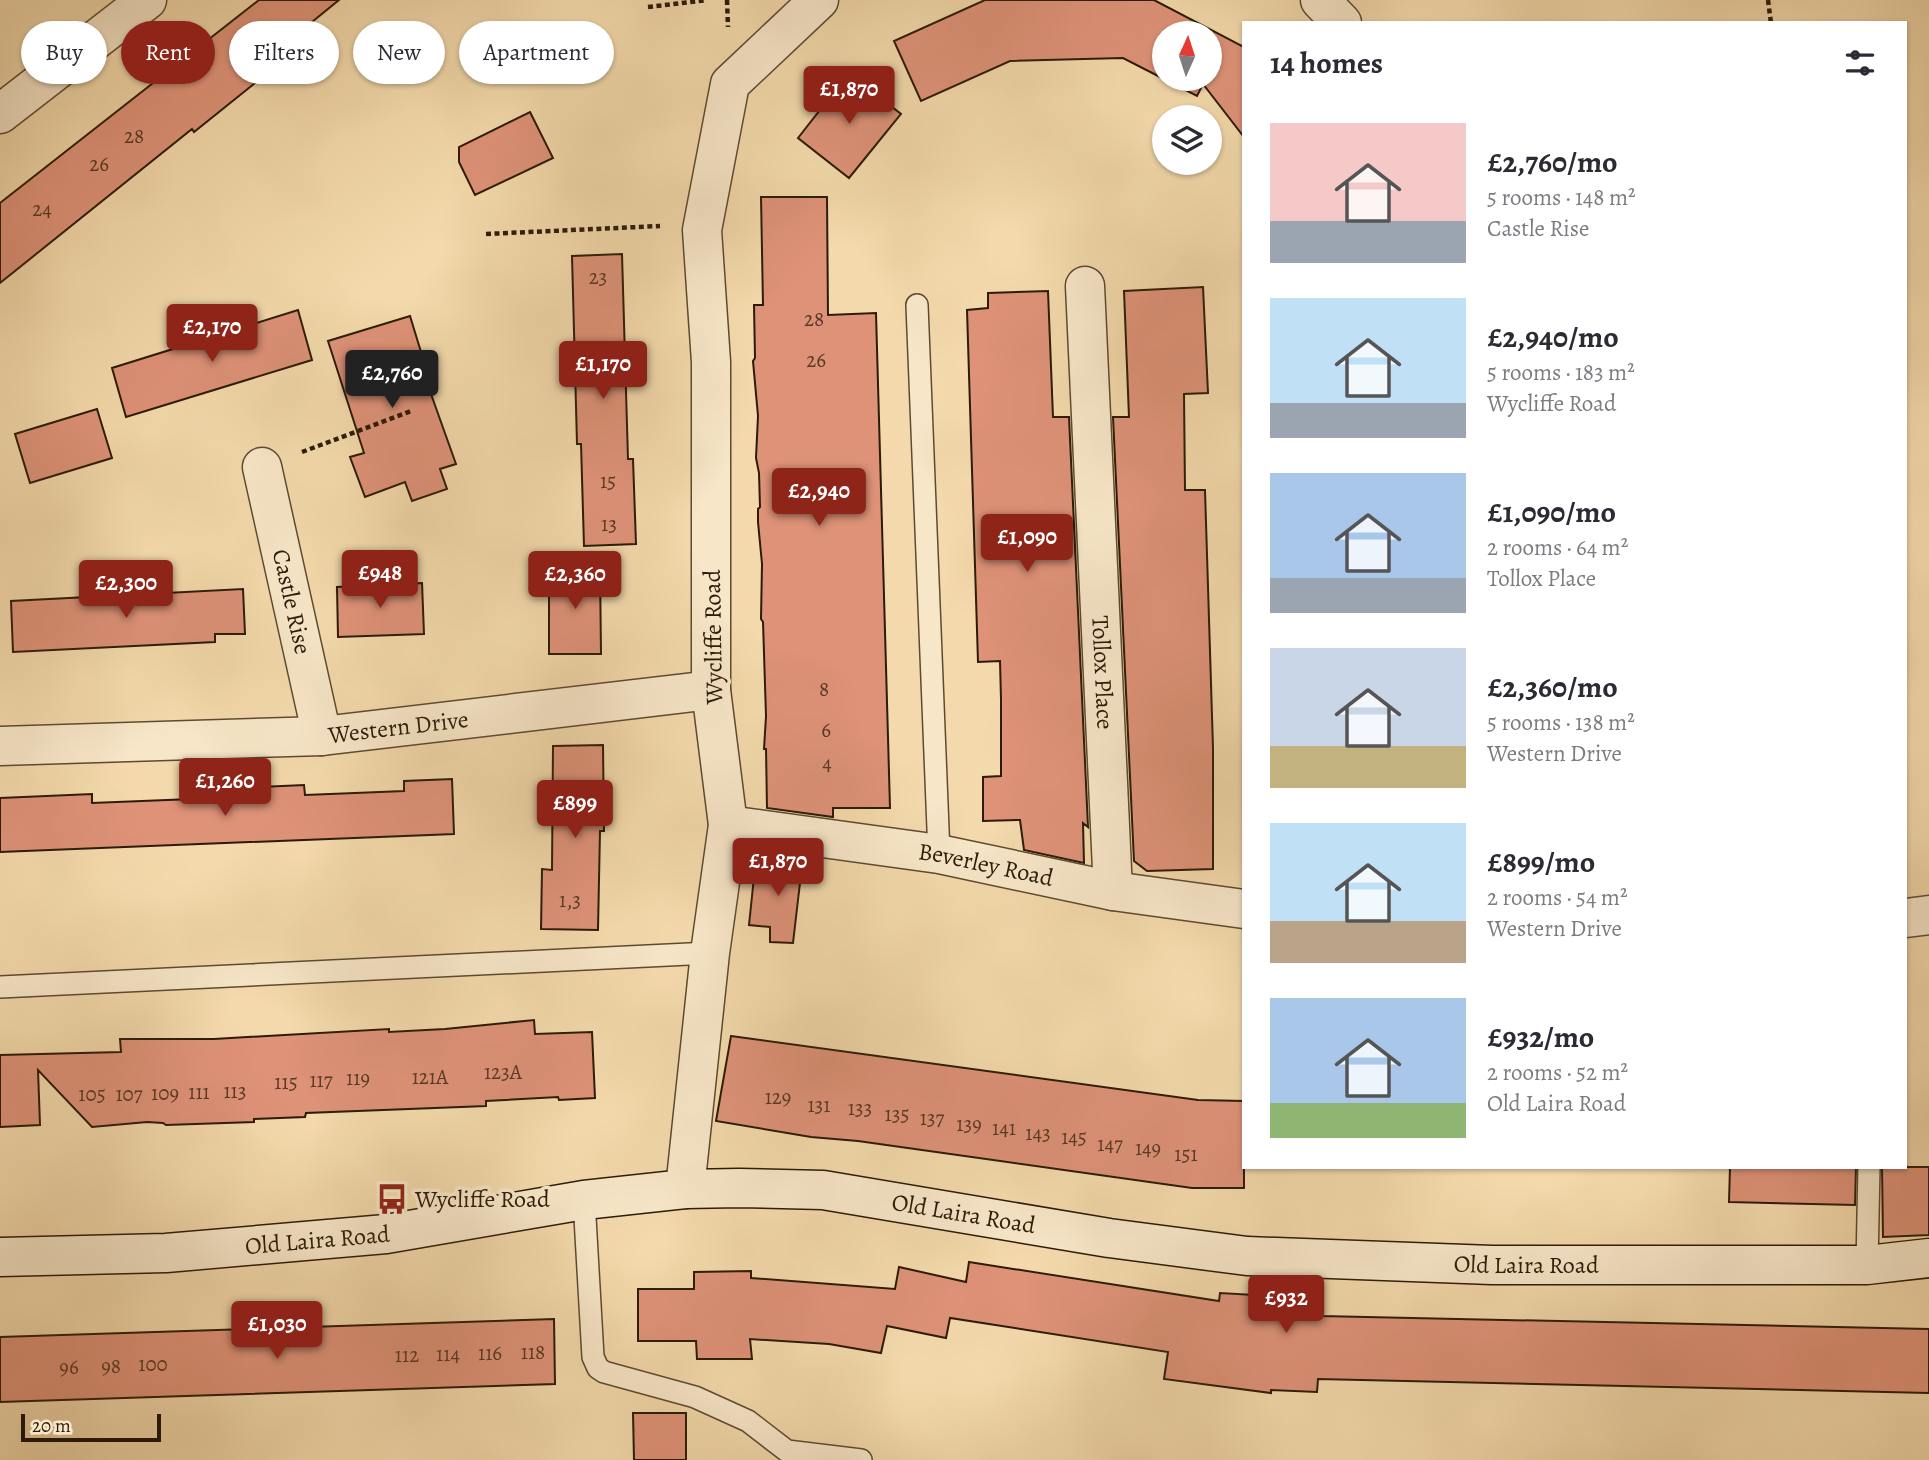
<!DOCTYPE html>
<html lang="en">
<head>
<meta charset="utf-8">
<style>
  :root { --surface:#fff; --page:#f2f2f3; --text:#2b2b33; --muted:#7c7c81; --accent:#8f2418 }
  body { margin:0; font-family:Alegreya,serif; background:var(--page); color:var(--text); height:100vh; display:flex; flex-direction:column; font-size:26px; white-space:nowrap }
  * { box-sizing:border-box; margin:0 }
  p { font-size:23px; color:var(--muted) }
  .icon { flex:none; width:38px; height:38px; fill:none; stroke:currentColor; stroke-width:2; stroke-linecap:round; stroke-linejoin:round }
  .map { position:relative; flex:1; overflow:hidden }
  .details { position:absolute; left:1242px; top:21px; width:665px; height:1148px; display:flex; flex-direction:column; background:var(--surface); border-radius:0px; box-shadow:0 2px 5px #0004 }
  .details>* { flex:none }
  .guide { position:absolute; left:21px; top:21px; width:665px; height:63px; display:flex; gap:14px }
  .needle { width:46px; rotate:3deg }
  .tools { position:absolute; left:1152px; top:21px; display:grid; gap:14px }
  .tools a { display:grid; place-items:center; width:70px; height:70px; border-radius:50%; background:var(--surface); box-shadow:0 2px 5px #0004; font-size:35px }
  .scale { position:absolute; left:21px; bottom:18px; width:140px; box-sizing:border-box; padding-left:7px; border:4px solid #2c1b08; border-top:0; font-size:19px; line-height:24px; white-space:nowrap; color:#2c1b08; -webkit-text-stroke:5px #f7e6c8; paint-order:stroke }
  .price { position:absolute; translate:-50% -60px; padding:0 16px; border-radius:7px; background:var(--accent); color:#fff; font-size:23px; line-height:46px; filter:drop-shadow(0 2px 4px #0008) }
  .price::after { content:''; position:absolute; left:50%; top:42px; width:21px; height:16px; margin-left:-10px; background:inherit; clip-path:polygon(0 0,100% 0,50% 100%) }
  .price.on { background:#222; color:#fff }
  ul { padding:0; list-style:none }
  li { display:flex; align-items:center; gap:21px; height:175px; padding:0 28px }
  li span { display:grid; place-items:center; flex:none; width:196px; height:140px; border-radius:0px; color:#555 }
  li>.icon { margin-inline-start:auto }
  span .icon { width:84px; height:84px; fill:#fffc; stroke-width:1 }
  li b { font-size:30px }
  h2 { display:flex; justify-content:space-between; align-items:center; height:84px; padding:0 28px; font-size:30px }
  .pill { padding:0 24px; border-radius:32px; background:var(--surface); box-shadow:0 2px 5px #0004; font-size:24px; line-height:63px }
  .pill.on { background:var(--accent); color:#fff }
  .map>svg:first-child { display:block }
  .building { fill:#de9278; stroke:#2c1b08; stroke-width:2 }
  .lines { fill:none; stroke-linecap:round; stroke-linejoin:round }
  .lane-casing { stroke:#5e4a31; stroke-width:24 }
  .street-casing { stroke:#5e4a31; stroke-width:41 }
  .secondary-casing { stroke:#2c1b08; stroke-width:41 }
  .path { stroke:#2c1b08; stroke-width:4.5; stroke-dasharray:5 3.5; stroke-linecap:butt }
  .lane { stroke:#f7e6c8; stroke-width:21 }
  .street { stroke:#f7e6c8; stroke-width:38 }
  .secondary { stroke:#f7e6c8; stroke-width:38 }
  .labels { text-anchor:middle; stroke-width:7; stroke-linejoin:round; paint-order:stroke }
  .number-label { font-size:21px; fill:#583924 }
  .street-label { font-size:24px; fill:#2c1b08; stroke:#f7e6c8 }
  .poi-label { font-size:24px; fill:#2c1b08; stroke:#f7e6c8; text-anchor:start }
</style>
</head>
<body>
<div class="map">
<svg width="1929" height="1460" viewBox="0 0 1929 1460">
  <rect width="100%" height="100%" fill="#f3d9ab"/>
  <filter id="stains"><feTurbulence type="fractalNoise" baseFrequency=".00286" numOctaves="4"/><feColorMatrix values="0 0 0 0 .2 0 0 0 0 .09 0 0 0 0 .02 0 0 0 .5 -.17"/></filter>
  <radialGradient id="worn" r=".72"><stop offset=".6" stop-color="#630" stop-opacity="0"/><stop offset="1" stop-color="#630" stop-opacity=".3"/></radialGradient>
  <path class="building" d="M259 0H339L258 66 265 75 194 132 192 129 0 283V203Z
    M985 0H1154L1244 47V137L1203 84 1197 96 1164 79H1209V33H1164V79L1123 58 1010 61 921 101 894 41Z
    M849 73 901 114 849 178 798 138Z
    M530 112 553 158 475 195 459 162V147Z
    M761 197H827L828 315 876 313 890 808H833V817L767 808 766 749H764L766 716 763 622 761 619 762 564 758 522V509L760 507 759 473 756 458 758 416 753 361 755 358 754 305H763Z
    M622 254 628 459H633L636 544 584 546 581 444H577L572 256Z
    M1203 287 1208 393 1184 394 1185 490H1205L1213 748V869L1147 871 1134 861 1113 417H1129L1124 291Z
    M1048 291 1053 417H1069L1088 827 1083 823 1084 863 1024 850 1020 820 983 821V777L1001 776V699L1000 661 978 662 967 310 988 308V293Z
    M298 310 312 360 126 417 112 368Z
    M410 316 425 365 421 366 456 464 440 469 447 489 412 501 405 482 365 497 350 457 364 453 328 341Z
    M97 409 112 458 30 483 15 434Z
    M600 568 601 654H549V569Z
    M422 583 424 634 338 637 337 587Z
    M243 589 245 634H215V642L13 652 11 601Z
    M603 745 604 831H600L598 930 541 929 542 869 552 870 553 746Z
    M452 779 454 834 0 852V798L92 794V803L192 799V790L304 785 305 795 355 793 404 791V781Z
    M768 853 803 857 793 943 770 942V927L749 925 754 877 769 878Z
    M534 1020 535 1034 592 1032 595 1098 559 1100 558 1097 486 1101V1106L306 1113 305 1117 254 1119V1122L166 1125 163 1123 147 1122 92 1127 38 1070 40 1125 0 1127V1055L121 1052 120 1039H214L389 1029V1032L445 1029Z
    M731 1036 1198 1100 1244 1101V1188H1192L858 1141 811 1137 716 1121Z
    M1730 1167H1856L1855 1205 1729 1202Z
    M1882 1167H1929V1235L1883 1237Z
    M969 1262 1219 1301 1220 1293 1322 1299 1321 1316 1929 1329V1393L1318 1379 1317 1392 1271 1390V1393L1164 1379 1168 1352 950 1318 946 1338 887 1326 881 1353 829 1344 750 1339 752 1359H697L696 1341H638V1289H694V1272L751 1271V1278L895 1289 899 1267 966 1282Z
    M554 1319 555 1384 0 1402V1337Z
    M633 1413H686V1460H634Z"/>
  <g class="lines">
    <defs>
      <path id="lane" d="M917 305 939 854
        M0 987 710 953
        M584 1200 593 1357 598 1368 604 1372 695 1397 748 1421 787 1451 861 1460
        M1867 1265 1869 1167"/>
      <g id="street">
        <path d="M1320 0 1342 23"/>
        <path d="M0 114 147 0"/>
        <path id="s1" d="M1085 286 1113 891"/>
        <path id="s2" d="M262 467 322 736"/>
        <path id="s3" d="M0 746 322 736 711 690"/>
        <path id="s4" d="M728 825 939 854 1113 891 1244 909"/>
        <path d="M1906 918 1929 915"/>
        <path d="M685 1189 710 953 728 825 711 690V362L702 230 730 84 819 0"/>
      </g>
      <g id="secondary">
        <path id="s5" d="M0 1257 166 1253 386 1234 584 1200 685 1189 739 1188 823 1190 1109 1238 1247 1256 1492 1265H1867L1929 1258"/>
      </g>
    </defs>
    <use href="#lane" class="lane-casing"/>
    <use href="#street" class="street-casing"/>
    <use href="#secondary" class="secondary-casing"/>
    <path class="path" d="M727 0 728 27
      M1768 0 1771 23
      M648 7 707 0
      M486 234 660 226
      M302 452 411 411"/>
    <use href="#lane" class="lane"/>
    <use href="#street" class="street"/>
    <use href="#secondary" class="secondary"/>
  </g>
  <defs>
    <symbol id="bus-bare" viewBox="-9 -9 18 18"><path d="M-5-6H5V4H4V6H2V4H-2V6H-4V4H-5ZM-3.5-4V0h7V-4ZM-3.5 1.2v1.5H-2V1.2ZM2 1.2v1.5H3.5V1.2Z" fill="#8f2418" stroke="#f7e6c8" stroke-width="2.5" paint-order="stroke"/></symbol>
  </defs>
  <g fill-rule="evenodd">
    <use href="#bus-bare" x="370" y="1177" width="44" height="44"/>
  </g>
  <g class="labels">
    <g class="number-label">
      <text x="134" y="143">28</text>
      <text x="99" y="171">26</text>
      <text x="42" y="216">24</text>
      <text x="598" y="284">23</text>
      <text x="814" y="326">28</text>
      <text x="816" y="367">26</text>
      <text x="608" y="488">15</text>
      <text x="609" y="531">13</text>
      <text x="824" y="696">8</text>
      <text x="826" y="737">6</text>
      <text x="827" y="770">4</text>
      <text x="570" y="907">1,3</text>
      <text x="503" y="1079">123A</text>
      <text x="430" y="1084">121A</text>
      <text x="358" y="1085">119</text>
      <text x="321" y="1087">117</text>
      <text x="286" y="1089">115</text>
      <text x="235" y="1098">113</text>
      <text x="199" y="1099">111</text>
      <text x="165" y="1100">109</text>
      <text x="92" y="1101">105</text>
      <text x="129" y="1101">107</text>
      <text x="778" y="1104">129</text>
      <text x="819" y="1112">131</text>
      <text x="860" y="1115">133</text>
      <text x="897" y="1121">135</text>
      <text x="932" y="1125">137</text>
      <text x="969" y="1131">139</text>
      <text x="1004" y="1135">141</text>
      <text x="1038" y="1140">143</text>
      <text x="1074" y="1144">145</text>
      <text x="1110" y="1151">147</text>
      <text x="1148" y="1155">149</text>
      <text x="1186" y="1161">151</text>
      <text x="533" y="1359">118</text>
      <text x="490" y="1360">116</text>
      <text x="448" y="1361">114</text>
      <text x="407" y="1362">112</text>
      <text x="153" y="1371">100</text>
      <text x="111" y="1373">98</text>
      <text x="69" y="1374">96</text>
    </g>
    <g class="street-label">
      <text dy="8" stroke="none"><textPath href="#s2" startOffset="138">Castle Rise</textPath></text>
      <text transform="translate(713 637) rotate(-91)" y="8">Wycliffe Road</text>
      <text dy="8" stroke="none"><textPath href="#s1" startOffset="387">Tollox Place</textPath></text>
      <text dy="8" stroke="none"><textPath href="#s3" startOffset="399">Western Drive</textPath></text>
      <text dy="8" stroke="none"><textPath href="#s4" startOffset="261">Beverley Road</textPath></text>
      <text dy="8" stroke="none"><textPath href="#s5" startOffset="970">Old Laira Road</textPath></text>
      <text dy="8" stroke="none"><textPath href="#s5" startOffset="318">Old Laira Road</textPath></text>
      <text dy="8" stroke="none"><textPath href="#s5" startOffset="1536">Old Laira Road</textPath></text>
    </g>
    <g class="poi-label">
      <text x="415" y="1207">Wycliffe Road</text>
    </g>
  </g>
  <rect width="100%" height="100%" filter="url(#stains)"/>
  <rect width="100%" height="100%" fill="url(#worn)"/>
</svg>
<div class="tools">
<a><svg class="needle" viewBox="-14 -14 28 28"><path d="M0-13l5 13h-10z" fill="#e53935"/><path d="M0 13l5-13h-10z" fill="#7c7c81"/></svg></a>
<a><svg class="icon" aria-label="layers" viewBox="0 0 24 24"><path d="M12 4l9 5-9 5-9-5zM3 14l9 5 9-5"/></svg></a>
</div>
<div class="scale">20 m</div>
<b class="price" style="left:849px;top:126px">£1,870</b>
<b class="price" style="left:212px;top:364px">£2,170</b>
<b class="price" style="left:603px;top:401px">£1,170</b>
<b class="price on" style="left:392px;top:410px">£2,760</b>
<b class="price" style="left:819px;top:528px">£2,940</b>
<b class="price" style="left:1027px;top:574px">£1,090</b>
<b class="price" style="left:380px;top:610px">£948</b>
<b class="price" style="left:575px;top:611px">£2,360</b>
<b class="price" style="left:126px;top:620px">£2,300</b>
<b class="price" style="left:225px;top:818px">£1,260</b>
<b class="price" style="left:575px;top:840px">£899</b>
<b class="price" style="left:778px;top:898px">£1,870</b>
<b class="price" style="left:1286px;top:1335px">£932</b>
<b class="price" style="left:277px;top:1361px">£1,030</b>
<div class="guide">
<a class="pill">Buy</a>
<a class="pill on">Rent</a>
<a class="pill">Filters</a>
<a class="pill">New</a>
<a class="pill">Apartment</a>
</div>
<section class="details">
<h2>14 homes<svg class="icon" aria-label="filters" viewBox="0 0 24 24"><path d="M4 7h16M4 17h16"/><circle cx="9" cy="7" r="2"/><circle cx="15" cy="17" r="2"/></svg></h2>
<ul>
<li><span style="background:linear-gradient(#f6c9c9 70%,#9aa5b1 0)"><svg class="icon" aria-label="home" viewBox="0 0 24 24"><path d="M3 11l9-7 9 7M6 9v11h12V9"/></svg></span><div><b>£2,760/mo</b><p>5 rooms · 148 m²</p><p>Castle Rise</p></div></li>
<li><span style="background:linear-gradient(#bfe0f5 75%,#9aa5b1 0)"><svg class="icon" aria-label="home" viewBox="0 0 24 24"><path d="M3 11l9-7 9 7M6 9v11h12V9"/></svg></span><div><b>£2,940/mo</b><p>5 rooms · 183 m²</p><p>Wycliffe Road</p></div></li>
<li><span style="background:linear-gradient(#a9c7e8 75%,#9aa5b1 0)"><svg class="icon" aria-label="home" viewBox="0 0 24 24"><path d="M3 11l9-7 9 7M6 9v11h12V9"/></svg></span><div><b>£1,090/mo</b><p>2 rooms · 64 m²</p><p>Tollox Place</p></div></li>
<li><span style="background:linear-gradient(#c9d6e8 70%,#c2b280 0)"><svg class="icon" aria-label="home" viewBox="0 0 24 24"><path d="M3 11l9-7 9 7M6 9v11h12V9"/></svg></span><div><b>£2,360/mo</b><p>5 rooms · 138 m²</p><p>Western Drive</p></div></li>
<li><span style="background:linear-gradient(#bfe0f5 70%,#b9a48a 0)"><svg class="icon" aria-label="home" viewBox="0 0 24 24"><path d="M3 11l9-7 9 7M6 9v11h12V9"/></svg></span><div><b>£899/mo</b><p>2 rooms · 54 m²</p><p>Western Drive</p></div></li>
<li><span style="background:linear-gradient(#a9c7e8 75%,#8fb573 0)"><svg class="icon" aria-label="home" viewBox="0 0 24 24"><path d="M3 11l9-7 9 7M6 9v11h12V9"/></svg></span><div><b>£932/mo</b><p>2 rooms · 52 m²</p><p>Old Laira Road</p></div></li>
</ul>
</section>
</div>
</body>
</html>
